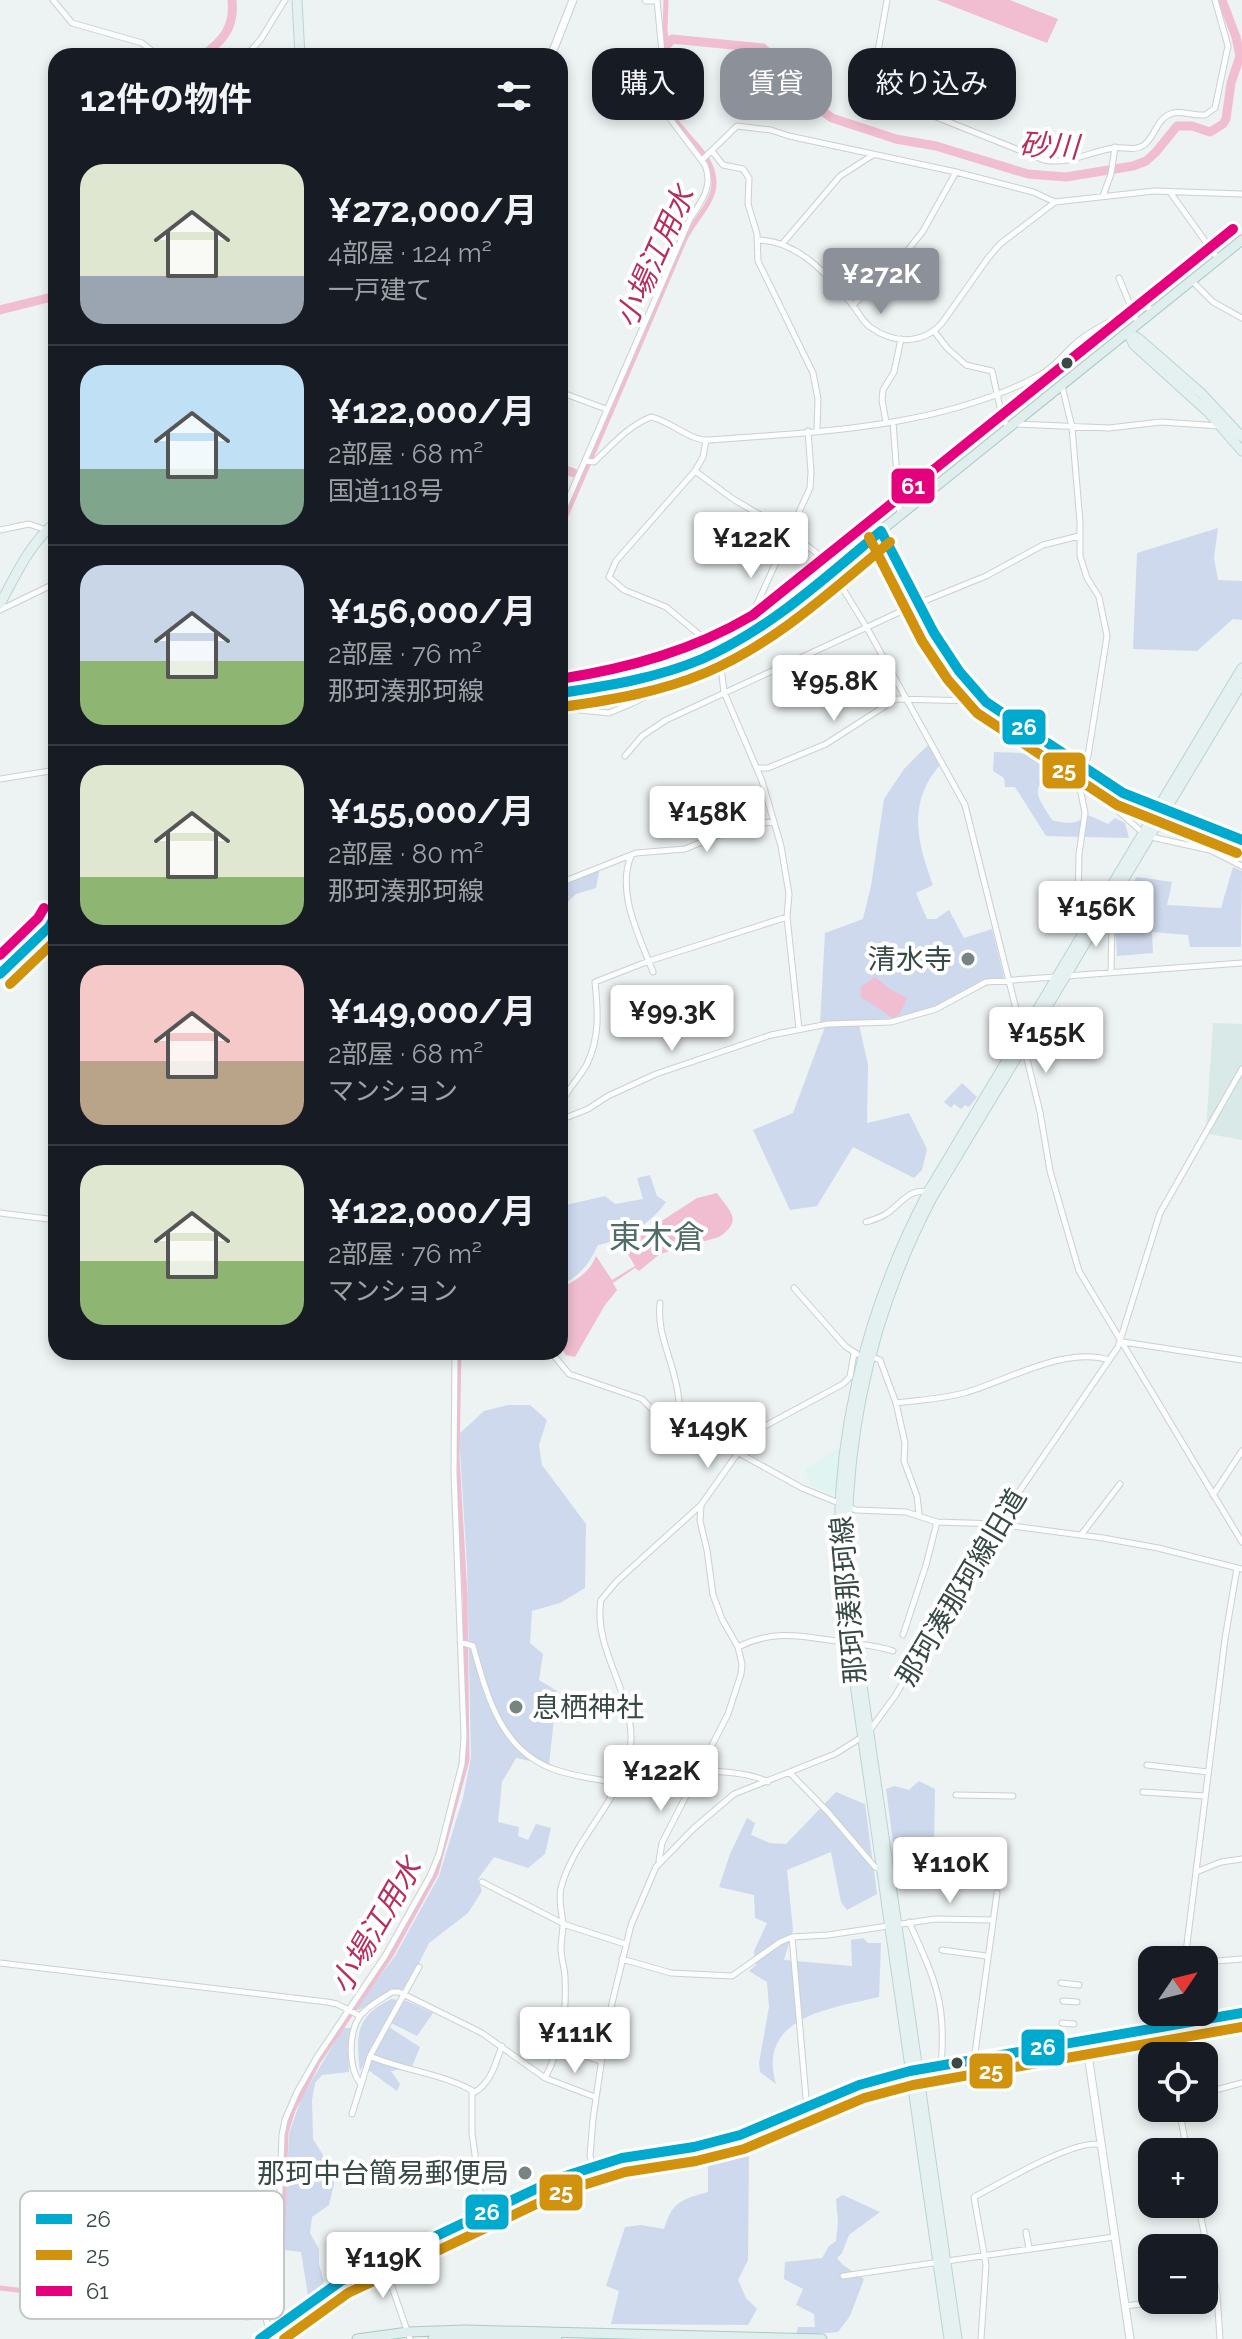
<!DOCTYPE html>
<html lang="ja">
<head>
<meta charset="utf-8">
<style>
  :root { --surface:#171b24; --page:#20242c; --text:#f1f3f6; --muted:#9ea1a6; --line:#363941; --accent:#8c9099 }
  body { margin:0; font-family:Raleway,"Noto Sans JP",sans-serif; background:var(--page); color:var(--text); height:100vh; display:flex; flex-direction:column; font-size:30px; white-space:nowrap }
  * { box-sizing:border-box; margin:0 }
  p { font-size:26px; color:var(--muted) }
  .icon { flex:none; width:44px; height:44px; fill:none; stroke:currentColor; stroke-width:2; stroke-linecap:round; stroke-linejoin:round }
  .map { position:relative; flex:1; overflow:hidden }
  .drawer { position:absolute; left:48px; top:48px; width:520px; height:1312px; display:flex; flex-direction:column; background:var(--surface); border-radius:24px; box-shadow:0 4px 12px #0003 }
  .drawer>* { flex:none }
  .guide { position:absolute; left:592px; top:48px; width:530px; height:72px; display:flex; gap:16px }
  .needle { width:52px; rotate:55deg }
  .controls { position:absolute; left:1138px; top:1946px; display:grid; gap:16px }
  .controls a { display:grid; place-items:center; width:80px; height:80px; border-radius:16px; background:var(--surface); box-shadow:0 4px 12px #0003; font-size:40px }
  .price { position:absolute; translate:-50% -68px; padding:0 18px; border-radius:8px; background:#fff; color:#222; font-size:26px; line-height:52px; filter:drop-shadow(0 2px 4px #0008) }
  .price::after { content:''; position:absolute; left:50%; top:48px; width:24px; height:18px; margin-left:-12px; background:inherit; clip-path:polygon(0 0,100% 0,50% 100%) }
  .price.on { background:var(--accent); color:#fff }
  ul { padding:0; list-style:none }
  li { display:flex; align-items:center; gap:24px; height:200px; padding:0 32px }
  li+li { border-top:2px solid var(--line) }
  li span { display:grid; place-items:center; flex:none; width:224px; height:160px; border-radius:24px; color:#555 }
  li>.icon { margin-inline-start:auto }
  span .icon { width:96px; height:96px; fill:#fffc; stroke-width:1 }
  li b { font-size:34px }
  h2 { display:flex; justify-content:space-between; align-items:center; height:96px; padding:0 32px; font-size:34px }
  .chip { padding:0 28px; border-radius:24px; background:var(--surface); box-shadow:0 4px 12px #0003; font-size:28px; line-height:72px }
  .chip.on { background:var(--accent); color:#fff }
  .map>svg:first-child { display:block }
  .commercial { fill:#e0f4f1 }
  .education { fill:#d8e9e8 }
  .green { fill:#ced9ed }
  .water { fill:#f0bed0 }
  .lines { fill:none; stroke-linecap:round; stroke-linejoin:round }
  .canal { stroke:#f0bed0; stroke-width:5 }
  .river { stroke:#f0bed0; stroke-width:9 }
  .minor-casing { stroke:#cbd0d0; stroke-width:7 }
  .tertiary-casing { stroke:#cbd0d0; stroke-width:9 }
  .primary-casing { stroke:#bad4d3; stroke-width:11 }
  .trunk-casing { stroke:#a8cac5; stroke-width:11 }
  .minor { stroke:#fcfdfd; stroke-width:5 }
  .tertiary { stroke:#fcfdfd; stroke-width:7 }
  .primary { stroke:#e5f1f1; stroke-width:9 }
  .trunk { stroke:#e0eeee; stroke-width:9 }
  .bus-1-casing { stroke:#fff; stroke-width:16 }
  .bus-2-casing { stroke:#fff; stroke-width:16 }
  .bus-3-casing { stroke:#fff; stroke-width:16 }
  .bus-1 { stroke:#00a9ce; stroke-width:10 }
  .bus-2 { stroke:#d1930e; stroke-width:10 }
  .bus-3 { stroke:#e5007d; stroke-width:10 }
  .bus-dot { fill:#384946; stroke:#fff; stroke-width:3 }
  .poi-dot { fill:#778482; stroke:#fff; stroke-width:3 }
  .labels { text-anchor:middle; stroke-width:8; stroke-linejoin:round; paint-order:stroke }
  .poi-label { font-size:28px; fill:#384946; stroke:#fff; text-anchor:end }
  .street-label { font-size:28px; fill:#384946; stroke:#fff }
  .water-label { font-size:30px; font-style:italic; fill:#b6305f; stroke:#fff }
  .quarter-label { font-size:32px; fill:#4f6c67; stroke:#fff }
  .key { fill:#fff; stroke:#c3c8c8; stroke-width:2 }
  .key-label { font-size:22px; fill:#384946 }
  .line-badge { stroke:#fff; stroke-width:3 }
  .badge-label { font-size:22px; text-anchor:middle; font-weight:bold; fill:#fff }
</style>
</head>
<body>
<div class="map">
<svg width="1242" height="2339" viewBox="0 0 1242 2339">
  <rect width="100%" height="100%" fill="#edf2f2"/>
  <path class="commercial" d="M839 1448 837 1490 831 1494 812 1486 805 1469Z"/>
  <path class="education" d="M1213 1023 1242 1024V1140L1209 1134 1206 1130Z"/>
  <path class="green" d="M1218 528 1214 558 1218 580 1242 581V620L1233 619 1197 651 1133 649 1137 553Z
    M929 744 940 765C907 803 917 842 933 885L916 893 927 919H936L949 910 964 938 992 929 1004 977C949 1005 921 1020 858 1020L868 1065 867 1123 909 1113 927 1149 922 1170 914 1178 853 1147 817 1206 790 1210 753 1130 793 1113 826 1024H820L825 933 863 919 871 886 884 799 904 769Z
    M994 752C1012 753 1036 751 1050 765 1033 795 1034 791 1052 820 1067 824 1075 825 1088 815L1108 824 1115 818 1125 823 1129 838 1046 836 1015 787H1005L1004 778 993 771Z
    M600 867 596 888 576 894 560 909V887Z
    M1233 867 1242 871 1241 947H1190L1188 935 1152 932 1153 953 1117 956 1115 918 1126 916 1125 894 1137 877 1172 882 1167 905 1221 908Z
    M962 1083 977 1097 969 1107 965 1105 961 1109 954 1104 951 1108 944 1102Z
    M650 1175 657 1196 666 1202C653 1222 622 1241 598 1245 589 1264 580 1276 560 1286V1200L566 1205 605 1196 615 1204 643 1199 637 1178Z
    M508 1405H530L547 1420 539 1445 542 1465 586 1524 585 1588 560 1603 532 1611 530 1643 543 1654 539 1680 557 1691 549 1765 516 1758 502 1782 498 1822 519 1827 518 1836 528 1840 536 1824 551 1828 545 1854 528 1868 494 1857 478 1879 482 1891 468 1913 429 1943 406 1989H392L359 2010 356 2008 395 1956 439 1876 463 1798 471 1757 467 1567 459 1434 484 1411Z
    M919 1781 935 1789 934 1847 903 1849V1864L897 1873 886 1789 895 1786 909 1790Z
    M836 1792 865 1804 877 1894 847 1910 841 1902 831 1852 787 1870 793 1930 784 1960 852 1966 851 1940 863 1938 868 1943H881L879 1997C833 2008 756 2016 776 2084L760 2072 759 2063 769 2007 767 1982 749 1971 756 1965 754 1951 767 1923 755 1918 754 1895 719 1887 730 1854 747 1818 755 1823 751 1835 770 1843 786 1844Z
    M391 1999 407 2001 433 2013 417 2036 387 2021 360 2071C356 2035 355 2017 391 1999Z
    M389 2027 420 2047 412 2067 391 2071 400 2084 397 2091 368 2070 374 2052Z
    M343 2028H353L348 2047 349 2072 322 2075 315 2083 312 2100 313 2139 336 2176 329 2205 312 2217 310 2233 319 2249V2264L324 2281 320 2289 308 2296 301 2252 284 2250 289 2133 302 2097Z
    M743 2141 749 2148 748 2260 738 2280 746 2298 757 2309 748 2325 611 2324 619 2291 606 2286 625 2227 641 2225 664 2229C672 2202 682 2199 708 2192V2156Z
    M843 2195 880 2212 849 2235 842 2253 837 2258 843 2265 864 2279 850 2316 838 2332 796 2336 798 2327H815L814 2314 796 2305 803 2289 784 2279 785 2262 822 2258 829 2246 836 2241 838 2222 836 2199Z"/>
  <path class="water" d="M937 0H1010L1058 19 1047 43Z
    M875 977 890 989 907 998 900 1014 893 1018 861 997V987Z
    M717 1193C731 1213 743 1220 719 1237L660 1254 639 1271 635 1268 613 1283 617 1290 605 1305 575 1357 566 1355 560 1346V1288C576 1281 590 1272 596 1256L612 1280 635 1266 623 1246 697 1198Z"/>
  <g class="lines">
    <path class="canal" d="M560 529C602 434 643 337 684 241 692 222 715 202 714 182 713 153 686 139 673 116L665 30 666 0
      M0 2288 145 2305
      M151 2306 248 2318 261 2305
      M275 2309 283 2230 286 2132 293 2110 318 2062 391 1955 436 1873 467 1760 465 1596 457 1457 459 1352"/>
    <path class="river" d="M668 44 672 39 763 48 798 80 815 106 832 118 896 139 936 146 1028 174 1066 177 1133 166 1146 161 1156 152 1177 126H1192L1210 132 1223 124 1226 119 1231 83 1240 56 1236 37 1222 0
      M202 56C223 41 235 27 232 0
      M0 310 56 296
      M560 468 574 473"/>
    <defs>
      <path id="minor" d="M53 0 72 23 142 43 158 56
        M887 0 871 91 1044 160C1069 165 1089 152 1113 148 1123 146 1134 152 1144 145 1156 136 1156 118 1173 113 1183 111 1194 116 1205 115L1215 108 1228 46 1215 0
        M246 56 261 39 285 0
        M712 151 723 165 743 169 749 178 748 204 757 234 758 261 813 373 818 399 817 430
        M704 158 737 126 771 130 789 136 956 172 1033 192 1055 202 1154 191 1242 194
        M1170 192 1218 259
        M1103 196 1111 174 1115 147
        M757 240C797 240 827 274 851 303 858 311 862 321 870 327 894 344 922 345 942 323L988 258 1000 244 1055 202
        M783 243 840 176 873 155
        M1119 278 1138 324
        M1192 281 1213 302 1242 318
        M853 305 904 255 923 231 956 172
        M934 331 947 348 966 365 992 371 1002 416 1008 428
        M1062 386 1072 427 1080 522V556L1087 578 1099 597 1107 636 1088 756 1079 783 1085 813 1079 854 1078 904 1083 909 1096 913
        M560 392 606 409
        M886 422 882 400 883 390 894 372 901 339
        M893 422 900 517
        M1016 424 1109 428 1161 422 1220 426
        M706 440 703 457 695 471 616 561 609 577 624 590 666 607 719 651 724 692 762 781 781 846 789 894 787 917 799 1029
        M586 461 594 462C611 446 628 426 651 417 668 420 691 441 707 440 817 432 941 428 1040 375 1057 366 1066 350 1081 339 1100 325 1125 314 1147 307L1153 310
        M695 471 733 499 791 533 819 555 832 571 867 628 965 805 1022 1033
        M560 518 690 219C701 202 714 186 705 165L668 116 657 0
        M0 530 29 524 46 530
        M0 610 56 583
        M741 639 810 488 811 472 808 431
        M560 708 609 713 633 703 719 658
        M625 756 642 736 666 720 917 604 986 576 1043 545 1079 536
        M757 768H768L826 744 896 699 975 701 981 697
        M1081 778 1143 833
        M0 779 56 770
        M1151 837 1210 850 1242 866
        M631 856C616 893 640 938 653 972
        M560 883 636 853 685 849 731 830 774 821
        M1103 914 1112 919 1111 972
        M1066 976 1242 963
        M1024 1047 1040 1112 1050 1171 1079 1271 1242 1542
        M560 1106C566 1090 579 1079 587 1064 600 1037 598 1011 595 982L649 961 787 917
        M560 1120 588 1109 608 1096 656 1074 771 1035 828 1024 891 1022 936 1009 986 982 1056 977
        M0 1213 56 1220
        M866 1222C872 1220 880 1218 886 1214 899 1206 910 1187 927 1192
        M794 1288 845 1346 857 1354
        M660 1303C657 1331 669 1352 675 1379 680 1396 680 1414 681 1431
        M1123 1342 1242 1360
        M551 1352 569 1374 642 1399 669 1426 728 1447 802 1488 856 1510 906 1512 937 1522 997 1524 1103 1538 1158 1548 1242 1569
        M870 1356 880 1360 896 1403 905 1443 904 1461 917 1496 919 1514
        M896 1403C918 1400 943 1399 964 1393 1007 1381 1064 1346 1109 1360
        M1213 1495 1242 1451
        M1081 1535 1120 1484
        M903 1635 926 1565 937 1522
        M460 1642 473 1646C487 1696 501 1752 556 1770 576 1777 597 1779 617 1783
        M738 1647C778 1627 809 1638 850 1643 865 1645 879 1646 893 1651
        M870 1730 895 1696 997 1524 1118 1347 1160 1213 1242 1069
        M1147 1765 1208 1772
        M790 1773 828 1812 875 1867 880 1869
        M623 1774C661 1772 735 1765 768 1782
        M1143 1792 1205 1796
        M956 1795 1013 1796
        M922 1849 1003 1855
        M659 1861 662 1843 728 1714 741 1674 742 1664 738 1647 722 1619 713 1595 707 1550 700 1521 701 1506
        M1196 1872 1221 1862 1242 1859
        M482 1882 566 1925 625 1944
        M909 1922C934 1978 947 2002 941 2065
        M792 1937 806 2098 810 2105
        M942 1950 986 1956
        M622 1959 671 1973 732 1976 780 1942 792 1937 828 1935 935 1919 992 1920
        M1185 1960 1225 1639 1237 1568
        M1204 1962 1242 1959
        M0 1963 327 2002 337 2004 360 2016
        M1061 1983 1079 1985
        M1063 2001 1077 2002
        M565 2011 606 2027
        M1062 2023 1074 2024
        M1174 2025 1176 2012
        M558 2046 600 2061
        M370 2056C404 2071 442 2073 475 2092 492 2081 495 2064 502 2046
        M974 2060 997 1893
        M545 2078C562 2046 567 2014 565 1978 565 1968 561 1959 561 1948 561 1940 563 1932 563 1924 562 1912 558 1901 561 1888 574 1835 633 1790 631 1735 630 1689 593 1647 601 1600L617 1581 701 1505 742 1447 763 1427 843 1384 850 1377 854 1353
        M360 2083C348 2067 348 2031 361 2015 368 2006 383 1998 392 1992H399L482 2033 545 2078 595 2097
        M472 2091V2133L483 2213
        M1204 2093 1242 2083
        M1179 2108 1187 2152
        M352 2114 370 2056 419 1967
        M593 2166 590 2156 593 2119 607 2024 631 1925 656 1867 694 1828 734 1794 835 1754 862 1737
        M1198 2204 1217 2294 1220 2339
        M1026 2232 1029 2248
        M383 2261 410 2339
        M843 2276 1114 2237
        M1204 2296 1217 2294
        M1125 2306 1171 2300
        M269 2332 266 2318 277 2272 282 2135 285 2120 297 2092 317 2057 385 1956 430 1876 439 1854 462 1764 464 1736 454 1473 455 1352
        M981 2339 986 2265 974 2197C997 2185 1078 2137 1100 2145"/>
      <path id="tertiary" d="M646 0H655
        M551 56 573 0
        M881 531 934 633 959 671 986 702 1123 793 1242 840
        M1086 2041 1130 2339
        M260 2339 341 2281 559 2178 622 2158 694 2147 740 2135 859 2085 910 2071 1242 2013"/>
      <path id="primary" d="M297 0 300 56
        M1128 332 1134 345 1209 413 1242 451
        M1128 332 1139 339 1202 394 1242 437
        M0 604C16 575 29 544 56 522
        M949 2339 841 1586C831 1448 864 1314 928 1192L1242 668
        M957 2339 850 1603C838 1462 866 1324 932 1198L1242 683"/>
      <path id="trunk" d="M560 693C634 682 696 668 761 627L1242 240
        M28 938 54 917
        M0 974 49 927 54 916
        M357 2339 408 2332 465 2330 822 2339
        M433 2339H557"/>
    </defs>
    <use href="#minor" class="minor-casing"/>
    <use href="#tertiary" class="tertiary-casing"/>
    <use href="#primary" class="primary-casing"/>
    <use href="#trunk" class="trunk-casing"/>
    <use href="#minor" class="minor"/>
    <use href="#tertiary" class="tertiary"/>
    <use href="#primary" class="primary"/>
    <use href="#trunk" class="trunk"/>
    <defs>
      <path id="bus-1" d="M881 531 934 633 959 671 986 702 1123 793 1242 840
        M560 693C608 686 657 678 702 659 770 629 825 578 881 531
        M0 974 49 927 56 915
        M260 2339 341 2281 559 2178 622 2158 694 2147 740 2135 859 2085 910 2071 1242 2013"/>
      <path id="bus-2" d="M869 537 922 641 948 680 977 713 1117 805 1237 853
        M562 707C611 700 660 692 705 673 776 643 832 590 890 542
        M10 984 56 940
        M284 2339 348 2293 564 2191 625 2172 696 2161 744 2149 864 2098 913 2085 1242 2027"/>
      <path id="bus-3" d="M560 679C629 668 692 651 753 615L1233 229
        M0 955 38 918 44 908"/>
    </defs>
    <use href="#bus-1" class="bus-1-casing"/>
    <use href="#bus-2" class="bus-2-casing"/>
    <use href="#bus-3" class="bus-3-casing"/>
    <use href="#bus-1" class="bus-1"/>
    <use href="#bus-2" class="bus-2"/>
    <use href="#bus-3" class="bus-3"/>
  </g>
  <g class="bus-dot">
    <circle cx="1067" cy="363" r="7"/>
    <circle cx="957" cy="2063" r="7"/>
  </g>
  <g class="poi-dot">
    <circle cx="968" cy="959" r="8"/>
    <circle cx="516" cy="1707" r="8"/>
    <circle cx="525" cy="2173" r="8"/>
  </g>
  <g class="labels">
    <g class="poi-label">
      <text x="952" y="969">清水寺</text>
      <text x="532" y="1717" text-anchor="start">息栖神社</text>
      <text x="509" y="2183">那珂中台簡易郵便局</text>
    </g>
    <g class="street-label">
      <text transform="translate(961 1587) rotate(-59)" y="10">那珂湊那珂線旧道</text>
      <text transform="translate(848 1600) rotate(-95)" y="10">那珂湊那珂線</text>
    </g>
    <g class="water-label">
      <text transform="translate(1049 146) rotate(3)" y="10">砂川</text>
      <text transform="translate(655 257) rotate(-66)" y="10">小場江用水</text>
      <text transform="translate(376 1926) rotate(-60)" y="10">小場江用水</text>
    </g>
    <g class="quarter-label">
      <text x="657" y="1248">東木倉</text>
    </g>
  </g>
  <rect x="20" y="2191" width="264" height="128" rx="12" class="key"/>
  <rect x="36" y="2214" width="36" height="10" fill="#00a9ce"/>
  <rect x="36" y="2250" width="36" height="10" fill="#d1930e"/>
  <rect x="36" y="2286" width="36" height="10" fill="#e5007d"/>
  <g class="key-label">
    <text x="86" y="2227">26</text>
    <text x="86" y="2263">25</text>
    <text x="86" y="2299">61</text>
  </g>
  <g class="line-badge">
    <rect x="890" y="467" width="46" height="38" rx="8" fill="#e5007d"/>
    <rect x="1001" y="708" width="46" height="38" rx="8" fill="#00a9ce"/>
    <rect x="1041" y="751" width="46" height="39" rx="8" fill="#d1930e"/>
    <rect x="1020" y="2028" width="46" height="39" rx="8" fill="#00a9ce"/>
    <rect x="968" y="2052" width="46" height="38" rx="8" fill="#d1930e"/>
    <rect x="538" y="2173" width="46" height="39" rx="8" fill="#d1930e"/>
    <rect x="464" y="2193" width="46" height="38" rx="8" fill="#00a9ce"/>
  </g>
  <g class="badge-label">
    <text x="913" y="494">61</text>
    <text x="1024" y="735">26</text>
    <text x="1064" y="778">25</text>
    <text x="1043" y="2055">26</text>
    <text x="991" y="2079">25</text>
    <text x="561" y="2200">25</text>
    <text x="487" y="2220">26</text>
  </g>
</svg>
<div class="controls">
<a><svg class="needle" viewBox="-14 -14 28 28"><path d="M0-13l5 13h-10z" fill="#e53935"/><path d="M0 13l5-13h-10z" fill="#9ea1a6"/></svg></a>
<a><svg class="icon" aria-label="locate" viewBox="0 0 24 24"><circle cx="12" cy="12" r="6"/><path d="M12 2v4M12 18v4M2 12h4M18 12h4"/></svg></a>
<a>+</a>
<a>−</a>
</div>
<b class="price on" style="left:881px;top:316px">¥272K</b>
<b class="price" style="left:751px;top:580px">¥122K</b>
<b class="price" style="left:834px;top:723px">¥95.8K</b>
<b class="price" style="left:707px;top:854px">¥158K</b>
<b class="price" style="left:1096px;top:949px">¥156K</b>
<b class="price" style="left:672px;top:1053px">¥99.3K</b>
<b class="price" style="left:1046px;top:1075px">¥155K</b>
<b class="price" style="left:708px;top:1470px">¥149K</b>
<b class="price" style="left:661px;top:1813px">¥122K</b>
<b class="price" style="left:950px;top:1905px">¥110K</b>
<b class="price" style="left:575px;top:2075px">¥111K</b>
<b class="price" style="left:383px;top:2300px">¥119K</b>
<div class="guide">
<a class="chip">購入</a>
<a class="chip on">賃貸</a>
<a class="chip">絞り込み</a>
</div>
<section class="drawer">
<h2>12件の物件<svg class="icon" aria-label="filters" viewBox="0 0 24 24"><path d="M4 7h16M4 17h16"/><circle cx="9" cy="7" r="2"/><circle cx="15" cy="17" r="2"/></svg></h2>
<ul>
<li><span style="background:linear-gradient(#dfe7d0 70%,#9aa5b1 0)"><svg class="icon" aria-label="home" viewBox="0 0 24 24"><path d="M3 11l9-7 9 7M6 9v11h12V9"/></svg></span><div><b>¥272,000/月</b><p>4部屋 · 124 m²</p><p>一戸建て</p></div></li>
<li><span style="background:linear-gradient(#bfe0f5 65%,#7fa58c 0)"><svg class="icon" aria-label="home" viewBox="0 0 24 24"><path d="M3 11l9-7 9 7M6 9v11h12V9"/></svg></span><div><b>¥122,000/月</b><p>2部屋 · 68 m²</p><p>国道118号</p></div></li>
<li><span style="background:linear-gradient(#c9d6e8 60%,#8fb573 0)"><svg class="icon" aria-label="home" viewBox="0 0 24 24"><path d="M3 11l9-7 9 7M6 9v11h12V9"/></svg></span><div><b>¥156,000/月</b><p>2部屋 · 76 m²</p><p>那珂湊那珂線</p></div></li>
<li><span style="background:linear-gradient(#dfe7d0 70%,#8fb573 0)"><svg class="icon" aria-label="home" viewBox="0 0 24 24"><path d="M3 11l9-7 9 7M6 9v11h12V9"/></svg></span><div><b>¥155,000/月</b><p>2部屋 · 80 m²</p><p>那珂湊那珂線</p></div></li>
<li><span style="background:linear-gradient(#f6c9c9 60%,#b9a48a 0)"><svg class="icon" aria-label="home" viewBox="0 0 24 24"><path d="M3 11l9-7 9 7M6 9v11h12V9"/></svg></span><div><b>¥149,000/月</b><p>2部屋 · 68 m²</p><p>マンション</p></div></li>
<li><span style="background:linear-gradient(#dfe7d0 60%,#8fb573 0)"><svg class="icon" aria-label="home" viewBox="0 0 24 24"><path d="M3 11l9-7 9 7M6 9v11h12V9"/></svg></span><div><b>¥122,000/月</b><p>2部屋 · 76 m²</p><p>マンション</p></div></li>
</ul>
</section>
</div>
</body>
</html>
